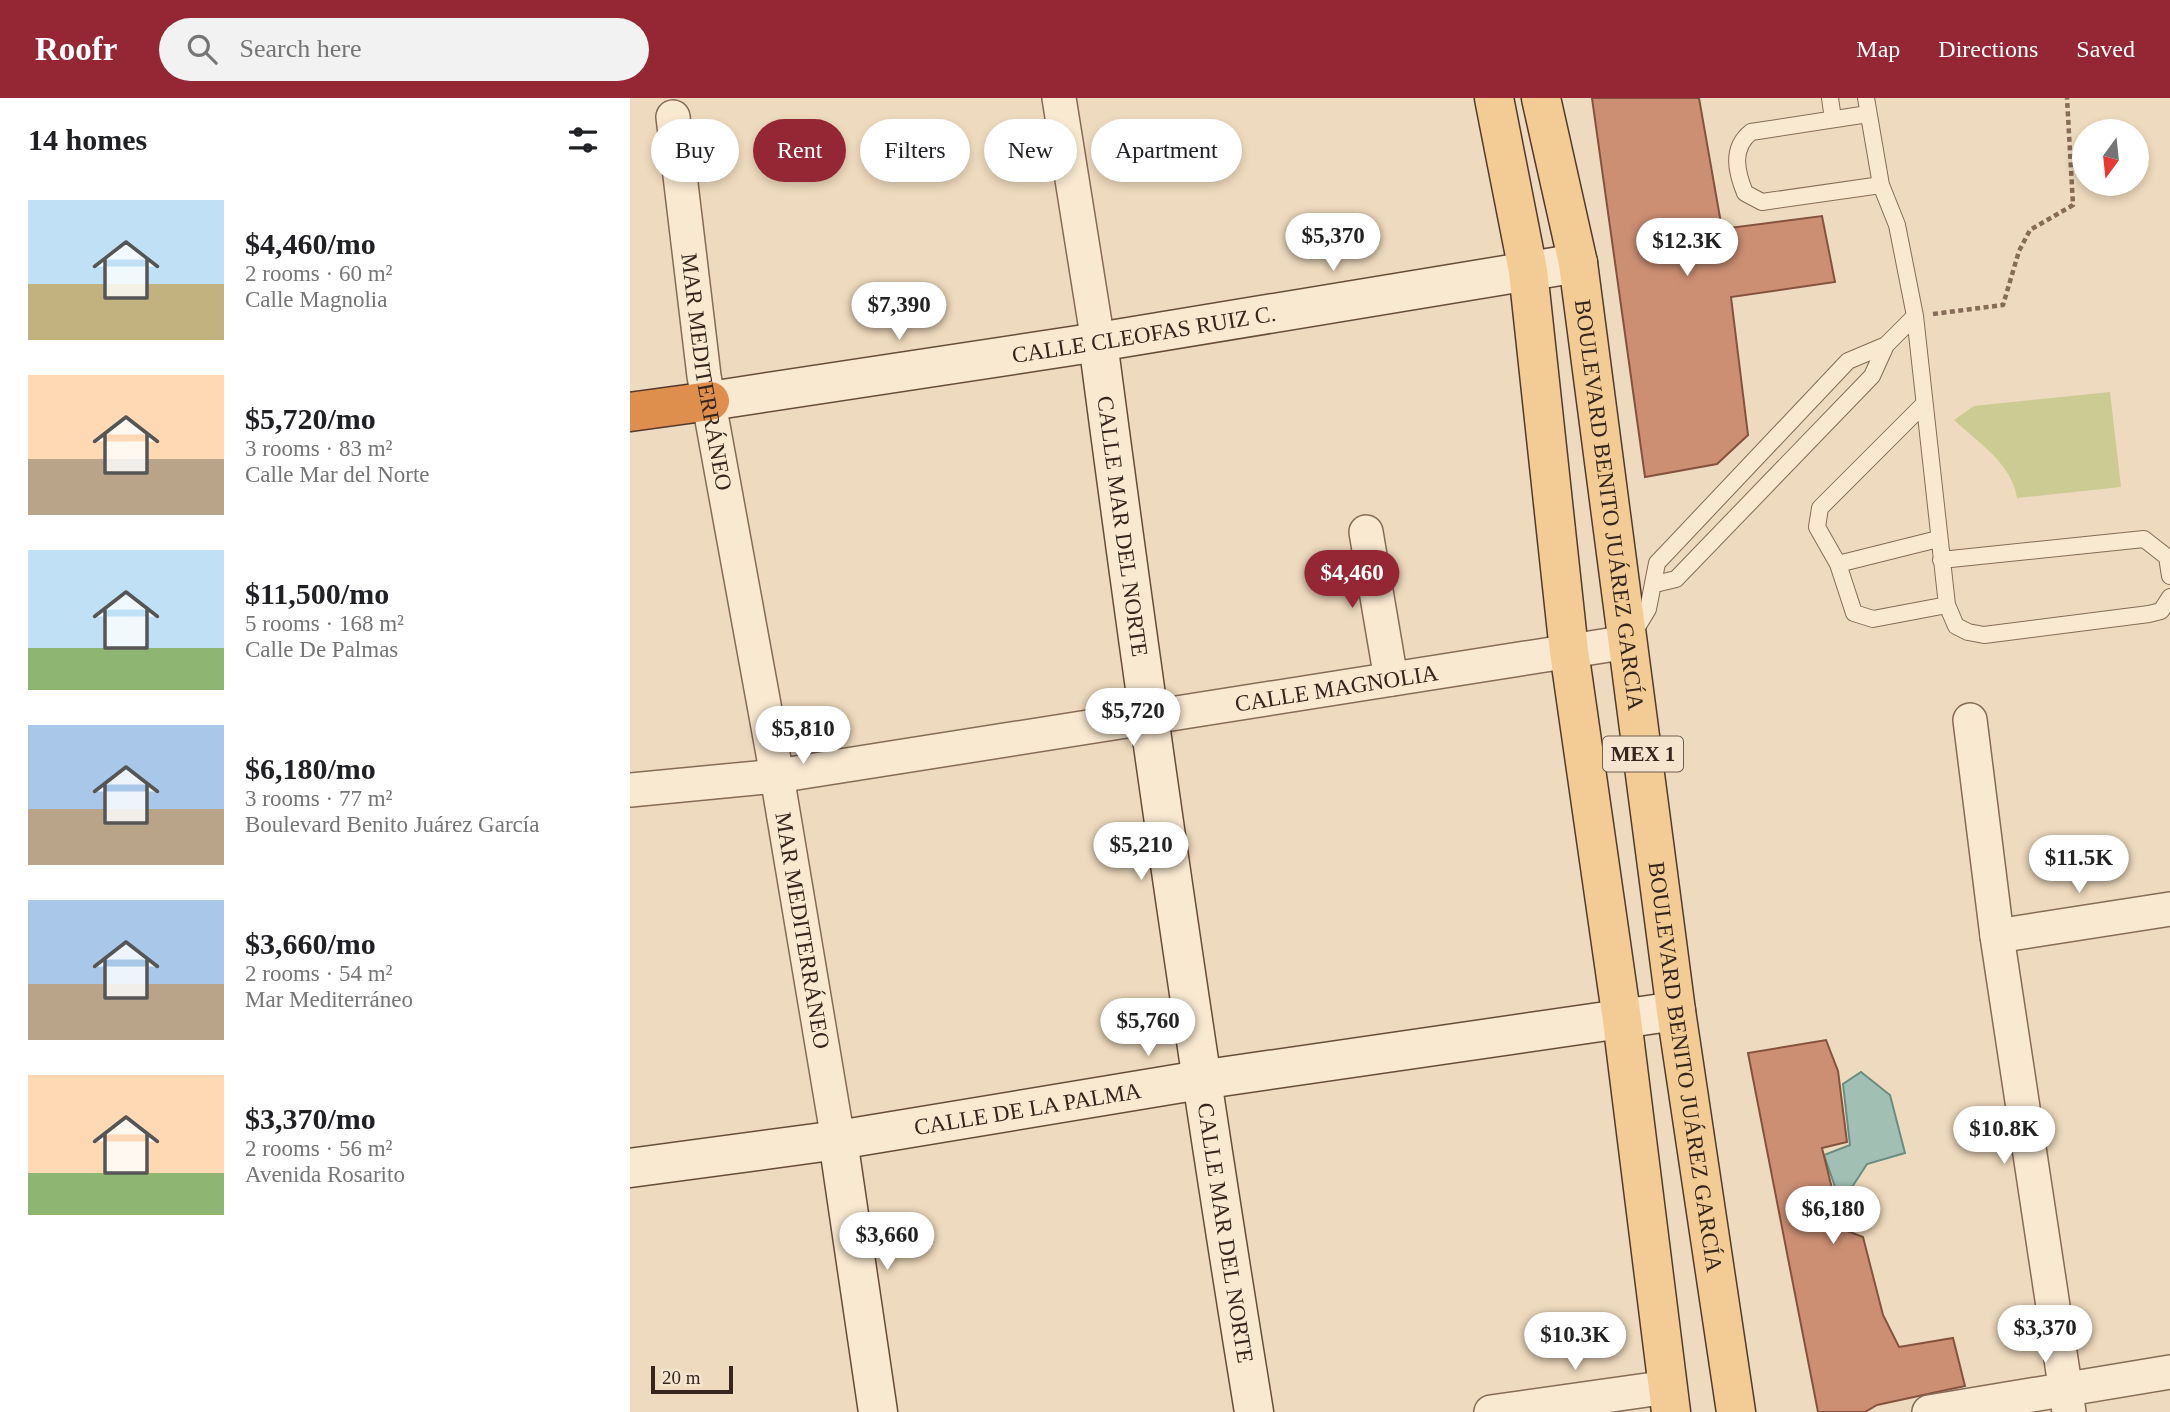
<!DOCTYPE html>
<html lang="en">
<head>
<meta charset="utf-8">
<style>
  :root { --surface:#fff; --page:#f2f2f2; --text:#202124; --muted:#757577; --accent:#952734 }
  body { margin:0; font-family:Georgia,serif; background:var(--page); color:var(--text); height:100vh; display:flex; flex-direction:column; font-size:26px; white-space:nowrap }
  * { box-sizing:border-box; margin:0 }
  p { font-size:23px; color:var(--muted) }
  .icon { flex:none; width:38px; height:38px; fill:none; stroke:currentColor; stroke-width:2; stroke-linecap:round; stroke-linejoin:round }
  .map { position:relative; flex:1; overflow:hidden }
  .side { display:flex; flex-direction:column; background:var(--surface); width:630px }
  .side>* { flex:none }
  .hud { position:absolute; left:21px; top:21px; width:665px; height:63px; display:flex; gap:14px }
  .needle { width:46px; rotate:195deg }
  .controls { position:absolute; left:1442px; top:21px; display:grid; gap:14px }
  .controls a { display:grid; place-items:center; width:77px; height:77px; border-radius:50%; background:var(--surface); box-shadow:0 4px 10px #0003; font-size:35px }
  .scale { position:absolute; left:21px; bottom:18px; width:82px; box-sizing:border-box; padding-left:7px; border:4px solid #35251c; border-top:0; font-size:19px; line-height:24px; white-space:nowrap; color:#35251c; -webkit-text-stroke:5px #f5e5ce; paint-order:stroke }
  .price { position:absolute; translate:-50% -60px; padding:0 16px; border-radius:24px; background:#fff; color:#222; font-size:23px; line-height:46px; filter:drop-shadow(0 2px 4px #0008) }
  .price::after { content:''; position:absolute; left:50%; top:42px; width:21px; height:16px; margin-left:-10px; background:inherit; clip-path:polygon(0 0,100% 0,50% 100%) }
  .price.selected { background:var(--accent); color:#fff }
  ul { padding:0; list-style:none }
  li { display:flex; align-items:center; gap:21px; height:175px; padding:0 28px }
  li span { display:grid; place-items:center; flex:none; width:196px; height:140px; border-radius:0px; color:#555 }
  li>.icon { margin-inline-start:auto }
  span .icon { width:84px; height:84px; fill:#fffc; stroke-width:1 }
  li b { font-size:30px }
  h2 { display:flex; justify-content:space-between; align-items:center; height:84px; padding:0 28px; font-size:30px }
  .pill { padding:0 24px; border-radius:32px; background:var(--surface); box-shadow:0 4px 10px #0003; font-size:24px; line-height:63px }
  .pill.selected { background:var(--accent); color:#fff }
  header { display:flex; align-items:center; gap:42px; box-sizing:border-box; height:98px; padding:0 35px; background:var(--accent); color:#fff }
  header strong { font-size:33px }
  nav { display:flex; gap:38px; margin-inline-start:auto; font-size:24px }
  .search { width:490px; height:63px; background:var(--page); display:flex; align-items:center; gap:18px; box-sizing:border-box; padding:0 24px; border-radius:38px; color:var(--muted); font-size:26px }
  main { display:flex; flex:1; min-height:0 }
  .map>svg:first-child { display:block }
  .green { fill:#cbcb93 }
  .water { fill:#a2bfb3; stroke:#698d80; stroke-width:2 }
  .building { fill:#cc8f74; stroke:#85523d; stroke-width:2 }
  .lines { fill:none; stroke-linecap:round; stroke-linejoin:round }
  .lane-casing { stroke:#866b57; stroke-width:18 }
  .street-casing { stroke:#866b57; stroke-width:36 }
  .secondary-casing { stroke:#674c3a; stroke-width:41 }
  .primary-casing { stroke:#533a2c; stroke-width:41 }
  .highway-casing { stroke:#533a2c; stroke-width:41 }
  .path { stroke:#866b57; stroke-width:4.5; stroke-dasharray:5 3.5; stroke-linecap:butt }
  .lane { stroke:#f9e9d1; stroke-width:16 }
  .street { stroke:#f9e9d1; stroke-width:33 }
  .secondary { stroke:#f9e9d1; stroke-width:38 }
  .primary { stroke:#f2cb95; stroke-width:38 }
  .highway { stroke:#df8f4d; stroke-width:38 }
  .labels { text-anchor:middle; stroke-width:5; stroke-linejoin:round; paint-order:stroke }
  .shield { fill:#f5e5ce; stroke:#6f5f51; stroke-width:2 }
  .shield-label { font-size:21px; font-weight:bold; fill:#35251c }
  .street-label { font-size:23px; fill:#35251c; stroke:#f5e5ce }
</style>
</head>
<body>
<header>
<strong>Roofr</strong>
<div class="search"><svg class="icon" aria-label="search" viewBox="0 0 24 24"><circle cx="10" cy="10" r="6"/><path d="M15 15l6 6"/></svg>Search here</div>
<nav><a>Map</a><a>Directions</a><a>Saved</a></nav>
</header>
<main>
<section class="side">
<h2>14 homes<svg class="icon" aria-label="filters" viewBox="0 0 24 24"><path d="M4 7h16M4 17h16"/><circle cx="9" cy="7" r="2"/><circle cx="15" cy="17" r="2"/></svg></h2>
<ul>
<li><span style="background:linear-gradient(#bfe0f5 60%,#c2b280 0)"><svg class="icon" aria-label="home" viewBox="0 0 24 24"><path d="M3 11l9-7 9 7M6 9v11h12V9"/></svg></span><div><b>$4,460/mo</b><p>2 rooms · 60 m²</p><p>Calle Magnolia</p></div></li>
<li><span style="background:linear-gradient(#ffd9b3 60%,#b9a48a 0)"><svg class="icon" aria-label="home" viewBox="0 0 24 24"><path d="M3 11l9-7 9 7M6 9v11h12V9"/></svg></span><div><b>$5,720/mo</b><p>3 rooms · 83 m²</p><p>Calle Mar del Norte</p></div></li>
<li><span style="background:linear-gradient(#bfe0f5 70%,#8fb573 0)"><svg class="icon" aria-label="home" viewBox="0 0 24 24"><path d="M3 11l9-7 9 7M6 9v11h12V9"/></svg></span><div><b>$11,500/mo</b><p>5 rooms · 168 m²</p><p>Calle De Palmas</p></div></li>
<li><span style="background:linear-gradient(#a9c7e8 60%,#b9a48a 0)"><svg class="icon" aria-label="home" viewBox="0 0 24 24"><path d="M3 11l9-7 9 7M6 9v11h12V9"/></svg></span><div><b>$6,180/mo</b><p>3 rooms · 77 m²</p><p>Boulevard Benito Juárez García</p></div></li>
<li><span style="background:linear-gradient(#a9c7e8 60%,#b9a48a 0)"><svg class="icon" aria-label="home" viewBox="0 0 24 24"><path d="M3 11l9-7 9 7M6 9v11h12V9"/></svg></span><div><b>$3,660/mo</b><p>2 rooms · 54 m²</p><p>Mar Mediterráneo</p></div></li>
<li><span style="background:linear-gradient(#ffd9b3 70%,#8fb573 0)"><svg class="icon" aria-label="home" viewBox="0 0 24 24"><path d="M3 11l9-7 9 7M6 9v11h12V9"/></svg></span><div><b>$3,370/mo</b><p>2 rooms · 56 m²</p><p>Avenida Rosarito</p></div></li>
</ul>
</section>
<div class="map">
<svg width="1540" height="1314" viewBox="0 0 1540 1314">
  <rect width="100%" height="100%" fill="#eedabe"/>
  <path class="green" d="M1480 294 1491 389 1387 400C1382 366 1348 344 1324 322L1344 308Z"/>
  <path class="water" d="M1231 974 1260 997 1275 1055 1237 1066 1211 1106 1194 1057 1220 1047 1213 986Z"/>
  <path class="building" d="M962 0H1069L1092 131 1192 118 1205 184 1101 199 1118 337 1087 366 1015 379Z
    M1196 942 1208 973 1217 1044 1192 1050 1212 1131 1233 1139 1253 1217 1269 1249 1323 1240 1335 1288 1247 1307 1235 1314H1188L1118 955Z"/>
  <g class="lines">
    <defs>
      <path id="lane" d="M1200 0 1203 21
        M1236 0 1251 87 1267 127 1285 218 1317 507 1326 528 1338 534 1354 537 1519 516 1531 513 1540 499
        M1238 16 1121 34C1101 50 1106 73 1115 95L1132 104 1251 87
        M1294 306 1190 410 1187 429 1208 466 1224 515 1243 521 1317 507
        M1311 462 1514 441 1537 459 1540 478
        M1208 466 1308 441
        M1025 486 1046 481 1242 278 1256 247
        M1003 536 1018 511 1027 465 1218 263 1256 247 1285 218"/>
      <g id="street">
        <path d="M429 0 468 244"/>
        <path id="s1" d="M43 19 74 278 147 678 208 1042"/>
        <path d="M736 434 761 581"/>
        <path d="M1340 622 1367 838 1439 1314"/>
        <path id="s2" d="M0 692 147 678 998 544"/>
        <path d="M1367 838 1540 811"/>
        <path d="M861 1314 1038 1289"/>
        <path d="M1299 1314 1540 1274"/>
      </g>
      <g id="secondary">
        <path id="s3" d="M468 244C515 601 566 958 624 1314"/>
        <path id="s4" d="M80 303 468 244 948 165"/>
        <path d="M208 1042 248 1314"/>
        <path id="s5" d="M0 1070 208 1042 570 982 1046 913"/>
      </g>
      <g id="primary">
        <path d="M864 0 898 173 939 553 992 922 1041 1314"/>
        <path id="s6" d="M911 0 948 165 1046 913 1106 1314"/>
      </g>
      <path id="highway" d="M0 314 80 303"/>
    </defs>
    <use href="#lane" class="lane-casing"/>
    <use href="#street" class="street-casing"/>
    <use href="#secondary" class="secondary-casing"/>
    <use href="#primary" class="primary-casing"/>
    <use href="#highway" class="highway-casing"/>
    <path class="path" d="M1303 216 1373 207 1389 153 1400 132 1443 107 1437 0"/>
    <use href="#lane" class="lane"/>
    <use href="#street" class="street"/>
    <use href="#secondary" class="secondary"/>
    <use href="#primary" class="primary"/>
    <use href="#highway" class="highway"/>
  </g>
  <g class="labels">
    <rect class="shield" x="973" y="638.5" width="80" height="35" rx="5"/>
    <g class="shield-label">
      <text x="1013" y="663">MEX 1</text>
    </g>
    <g class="street-label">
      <text dy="8" stroke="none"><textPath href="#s4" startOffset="439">CALLE CLEOFAS RUIZ C.</textPath></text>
      <text dy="8" stroke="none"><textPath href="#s1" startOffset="257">MAR MEDITERRÁNEO</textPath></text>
      <text dy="8" stroke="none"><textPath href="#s6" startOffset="413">BOULEVARD BENITO JUÁREZ GARCÍA</textPath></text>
      <text dy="8" stroke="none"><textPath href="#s3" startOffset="186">CALLE MAR DEL NORTE</textPath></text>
      <text dy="8" stroke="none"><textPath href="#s2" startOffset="714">CALLE MAGNOLIA</textPath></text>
      <text dy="8" stroke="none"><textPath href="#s1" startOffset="824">MAR MEDITERRÁNEO</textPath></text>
      <text dy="8" stroke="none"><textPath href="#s6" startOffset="980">BOULEVARD BENITO JUÁREZ GARCÍA</textPath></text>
      <text dy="8" stroke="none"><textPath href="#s5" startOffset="402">CALLE DE LA PALMA</textPath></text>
      <text dy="8" stroke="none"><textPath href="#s3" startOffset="900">CALLE MAR DEL NORTE</textPath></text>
    </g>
  </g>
</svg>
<div class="controls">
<a><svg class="needle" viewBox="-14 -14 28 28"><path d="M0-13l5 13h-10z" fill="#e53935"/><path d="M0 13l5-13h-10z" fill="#757577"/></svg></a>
</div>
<div class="scale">20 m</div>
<b class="price" style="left:703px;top:175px">$5,370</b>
<b class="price" style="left:1057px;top:180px">$12.3K</b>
<b class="price" style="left:269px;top:244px">$7,390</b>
<b class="price selected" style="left:722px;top:512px">$4,460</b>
<b class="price" style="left:503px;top:650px">$5,720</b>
<b class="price" style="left:173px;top:668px">$5,810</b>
<b class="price" style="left:511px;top:784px">$5,210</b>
<b class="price" style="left:1449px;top:797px">$11.5K</b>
<b class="price" style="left:518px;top:960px">$5,760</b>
<b class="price" style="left:1374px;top:1068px">$10.8K</b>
<b class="price" style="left:1203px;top:1148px">$6,180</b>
<b class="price" style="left:257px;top:1174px">$3,660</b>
<b class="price" style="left:1415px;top:1267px">$3,370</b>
<b class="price" style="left:945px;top:1274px">$10.3K</b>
<div class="hud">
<a class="pill">Buy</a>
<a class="pill selected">Rent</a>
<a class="pill">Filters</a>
<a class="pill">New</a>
<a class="pill">Apartment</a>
</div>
</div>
</main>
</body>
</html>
